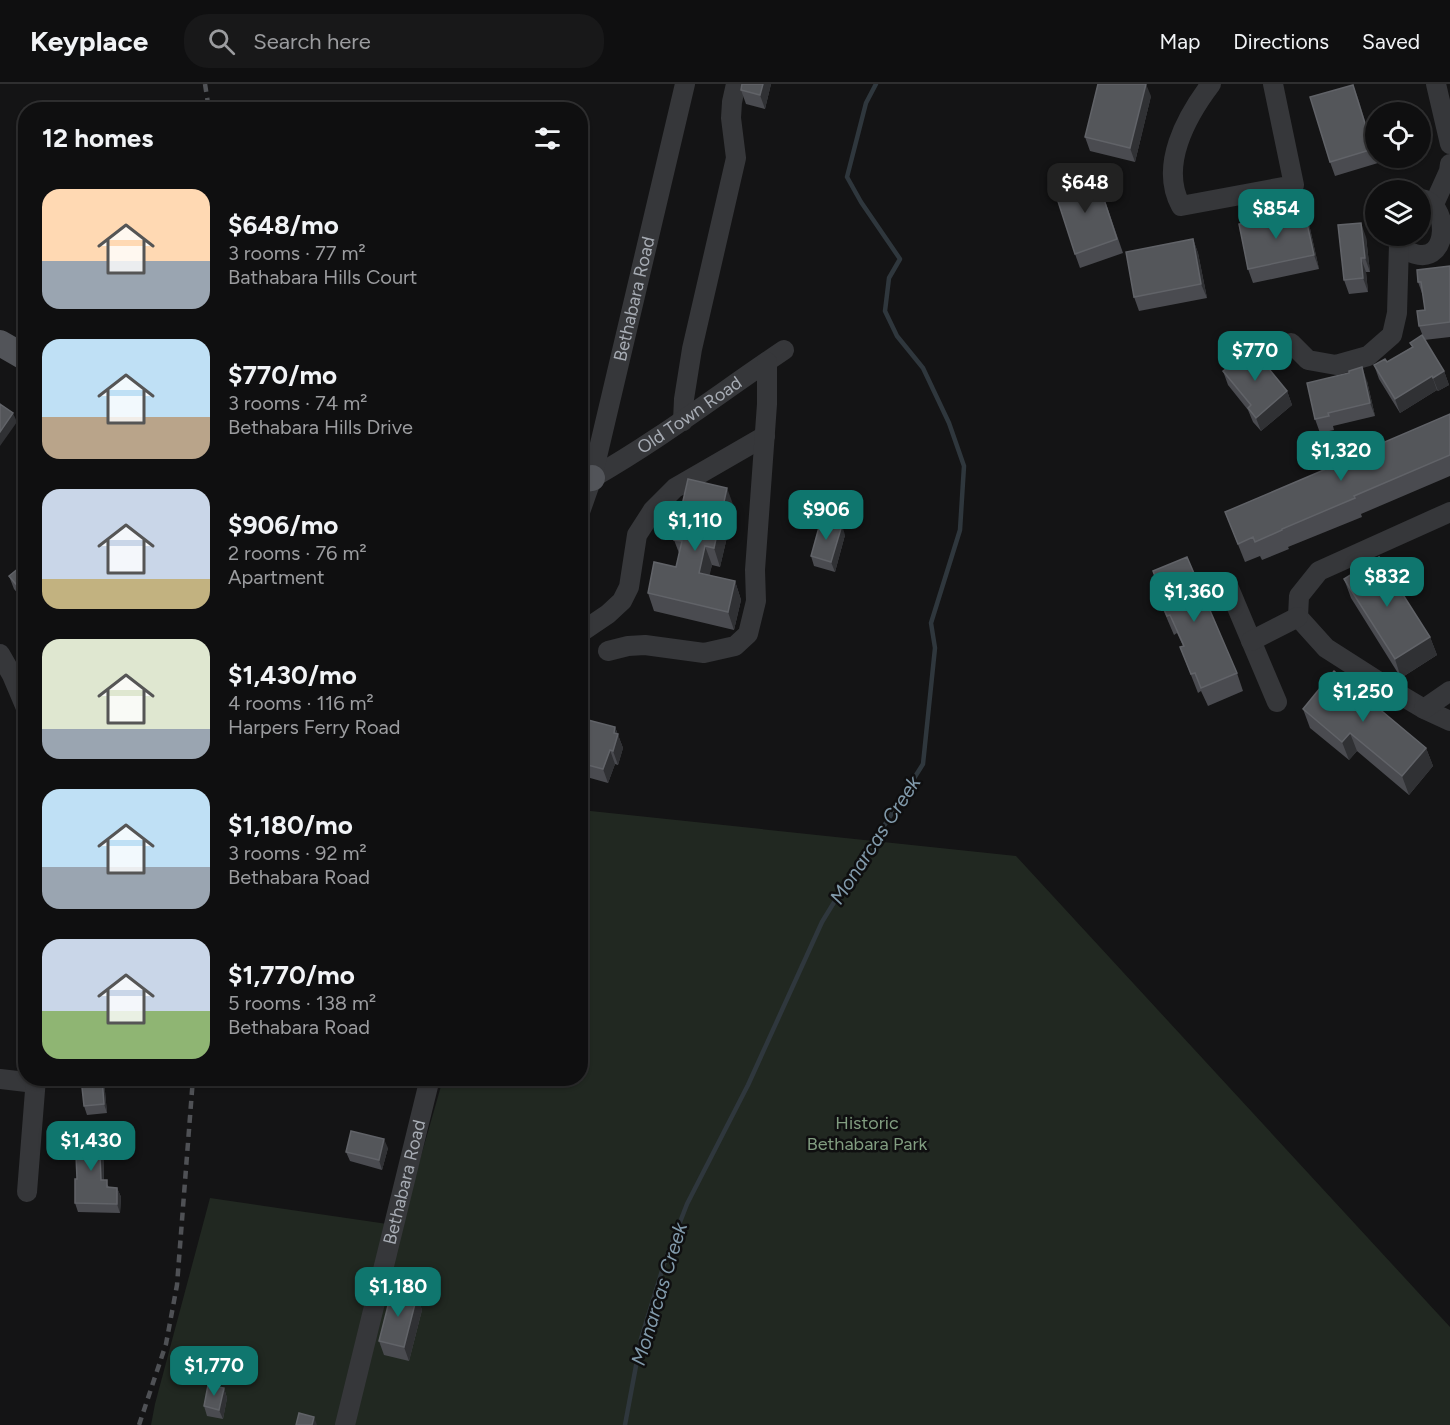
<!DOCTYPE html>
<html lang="en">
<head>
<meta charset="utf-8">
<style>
  :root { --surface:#0f0f10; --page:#181819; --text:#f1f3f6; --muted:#9b9c9f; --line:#2f2f30; --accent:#0f766e }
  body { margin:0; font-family:Figtree,sans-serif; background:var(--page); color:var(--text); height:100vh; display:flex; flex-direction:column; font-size:22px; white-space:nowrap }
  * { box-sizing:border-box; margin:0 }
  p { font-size:20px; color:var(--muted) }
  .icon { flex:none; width:33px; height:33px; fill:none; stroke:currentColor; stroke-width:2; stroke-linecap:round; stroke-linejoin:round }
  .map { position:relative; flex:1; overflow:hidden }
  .panel { position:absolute; left:18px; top:18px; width:570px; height:984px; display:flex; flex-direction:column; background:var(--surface); border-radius:24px; box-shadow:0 2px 4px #0004,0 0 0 2px var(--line) }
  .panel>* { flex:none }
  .fabs { position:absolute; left:1365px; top:18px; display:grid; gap:12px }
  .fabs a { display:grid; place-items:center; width:66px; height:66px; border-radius:50%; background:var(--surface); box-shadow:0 2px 4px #0004,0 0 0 2px var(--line); font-size:30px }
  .price { position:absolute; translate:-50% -51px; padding:0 14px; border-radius:12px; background:var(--accent); color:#fff; font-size:20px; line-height:39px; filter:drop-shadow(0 2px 3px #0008) }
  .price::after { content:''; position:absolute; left:50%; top:36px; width:18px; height:14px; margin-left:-9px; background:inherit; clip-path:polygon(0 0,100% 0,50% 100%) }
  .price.selected { background:#222; color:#fff }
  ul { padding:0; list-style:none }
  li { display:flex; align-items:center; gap:18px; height:150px; padding:0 24px }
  li span { display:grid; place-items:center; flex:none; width:168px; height:120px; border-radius:18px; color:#555 }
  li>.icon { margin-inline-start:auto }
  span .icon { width:72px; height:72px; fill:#fffc; stroke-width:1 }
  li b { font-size:26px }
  h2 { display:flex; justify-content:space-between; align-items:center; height:72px; padding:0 24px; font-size:26px }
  header { display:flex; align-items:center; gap:36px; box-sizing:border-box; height:84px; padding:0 30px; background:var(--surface); border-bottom:2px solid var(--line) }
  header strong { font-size:28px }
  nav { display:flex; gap:33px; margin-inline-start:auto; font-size:21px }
  .search { width:420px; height:54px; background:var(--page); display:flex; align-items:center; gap:15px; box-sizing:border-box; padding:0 21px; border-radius:24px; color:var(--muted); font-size:22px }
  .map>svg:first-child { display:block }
  .green { fill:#212821 }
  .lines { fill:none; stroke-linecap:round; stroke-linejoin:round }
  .stream { stroke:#2f373d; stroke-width:4.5 }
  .minor { stroke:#36373a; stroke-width:20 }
  .major { stroke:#525459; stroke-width:26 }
  .rail { stroke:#4f5155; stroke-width:4.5; stroke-dasharray:8 6; stroke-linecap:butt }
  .wall { fill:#4a4b50 }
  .shaded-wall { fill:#303134 }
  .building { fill:#54565a; stroke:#616368; stroke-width:1.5 }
  .labels { text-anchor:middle; stroke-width:5; stroke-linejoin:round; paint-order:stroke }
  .street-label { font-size:18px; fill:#a7acb4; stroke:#0f0f10 }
  .park-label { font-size:18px; fill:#819d80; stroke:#0f0f10 }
  .water-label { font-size:20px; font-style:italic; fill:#829bac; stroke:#0f0f10 }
</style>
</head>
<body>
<header>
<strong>Keyplace</strong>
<div class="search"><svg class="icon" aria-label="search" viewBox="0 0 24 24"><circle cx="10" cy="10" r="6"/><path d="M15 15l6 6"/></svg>Search here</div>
<nav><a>Map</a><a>Directions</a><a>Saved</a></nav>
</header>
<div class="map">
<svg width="1450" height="1341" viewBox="0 0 1450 1341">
  <rect width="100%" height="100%" fill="#141415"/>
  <path class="green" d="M581 726 1016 772 1450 1243V1341H151L155 1320 210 1114 401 1142 443 995 580 994Z"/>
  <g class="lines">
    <path class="stream" d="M625 1341 641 1255 665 1177 687 1120 748 1001 822 838 866 766 884 742 923 680 935 564 931 539 960 446 964 382 949 339 923 284 897 252 885 227 889 194 900 175 861 118 847 93 866 19 876 0"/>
    <g class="minor">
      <path d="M1211 0C1186 33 1159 82 1181 122L1294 101 1273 0"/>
      <path d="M1436 0 1450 60"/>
      <path d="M1435 118 1449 87 1450 80"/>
      <path d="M1395 152C1399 161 1405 167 1415 170 1450 180 1450 118 1420 115"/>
      <path d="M1291 259 1308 276 1336 281 1368 272 1392 251 1397 229 1399 160"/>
      <path d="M683 337 684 315 692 265 736 74 731 34 732 18 736 0"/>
      <path id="s1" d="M592 394C659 356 720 309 784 266"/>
      <path id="s2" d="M580 428 592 394 685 0"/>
      <path d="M1450 428 1319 487 1299 512 1298 533 1326 564 1387 603 1424 625 1450 637"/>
      <path d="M1228 502 1277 618"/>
      <path d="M580 549 608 530 622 517 629 503 637 451 653 426 675 404 765 352"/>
      <path d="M1251 557 1298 533"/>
      <path d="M608 567 628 562 645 561 704 569 735 562 748 550 756 517 755 486 767 320V278"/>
      <path d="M0 570 12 591 26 624"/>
      <path d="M1424 625 1450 607"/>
      <path d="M0 995 35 999"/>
      <path d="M27 1108 36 994"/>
      <path id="s3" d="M345 1341 430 994"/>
    </g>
    <path class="major" d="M0 259 26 274
      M580 396 592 394"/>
    <path class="rail" d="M205 0 209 26
      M139 1341 166 1260 177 1201 193 994"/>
  </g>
  <path class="wall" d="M742 0H771L765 25 746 20 741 6Z
    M1353 1 1378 79 1335 92 1330 78Z
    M1151 12 1135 78 1090 67 1085 53Z
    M1101 105 1123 169 1080 184 1075 170Z
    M1304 126 1309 140 1319 185 1253 199 1248 185Z
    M1366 153 1370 188H1366L1368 208 1349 210 1344 196Z
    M1193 155 1198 169 1207 214 1139 227 1134 213Z
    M1450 182V253L1424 256 1444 287 1449 301 1438 307 1437 306 1400 329 1379 295 1374 281 1387 278 1412 263 1410 259 1424 255 1419 242 1425 226 1423 212 1418 198Z
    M1223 287 1287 307 1292 321 1261 347 1253 338 1248 326 1228 301Z
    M1367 297 1375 332 1333 342 1334 346 1320 349 1315 335Z
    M1450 330V392L1361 430 1362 433 1288 463 1289 465 1262 476 1260 472 1245 478 1225 428 1359 371Z
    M734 423 720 483 712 481 709 491 735 497 741 516 734 546 654 527 648 509 676 483 679 469 674 456Z
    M845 451 835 488 814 482 811 472Z
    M26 480V519L14 505 9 492Z
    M1153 487 1237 589 1243 607 1208 622 1201 607 1198 609 1180 563 1183 562 1177 549 1174 551 1162 523 1155 504 1158 503Z
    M1344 495 1430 553 1437 571 1401 594 1351 514Z
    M1303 625 1426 664 1433 682 1409 711 1357 667 1349 676 1310 644Z
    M615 643 623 664 618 681 615 680 608 699 583 692 580 685V658L586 644Z
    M104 997 107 1029 87 1031 84 1022Z
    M99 1047 103 1057 104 1096 109 1103 117 1104 121 1113 120 1129 78 1128 75 1119 77 1095Z
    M388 1064 382 1086 350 1077 346 1068Z
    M417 1212 422 1226 409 1277 384 1271 379 1257Z
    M224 1304 227 1314 223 1335 207 1332 204 1322Z"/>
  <path class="shaded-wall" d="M763 0H771L765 25 760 11Z
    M1146 0 1151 12 1135 78 1130 64Z
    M1353 1 1358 14 1376 73 1373 65Z
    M1304 126 1309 140 1319 185 1314 171Z
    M1361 139 1366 153 1370 188 1365 174Z
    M1193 155 1198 169 1207 214 1201 200Z
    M1361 174 1366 188 1368 208 1363 194Z
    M1362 283 1367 297 1375 332 1370 319Z
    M1444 287 1449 301 1438 307 1433 294Z
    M1432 292 1437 306 1400 329 1395 315Z
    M1287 307 1292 321 1261 347 1256 334Z
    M13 329 17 338 0 362V348Z
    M727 404 734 423 720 483 714 464Z
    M842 441 845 451 835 488 831 478Z
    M705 462 712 481 706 507 699 489Z
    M735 497 741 516 734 546 728 528Z
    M1430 553 1437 571 1401 594 1395 575Z
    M615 643 623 664 618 681 613 667 614 649Z
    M1350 649 1357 667 1349 676 1342 658Z
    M1426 664 1433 682 1409 711 1402 692Z
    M610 666 615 680 608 699 603 685Z
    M102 994H103L104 997 107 1029 104 1020Z
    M99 1047 103 1057 104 1105 101 1096Z
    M384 1055 388 1064 382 1086 379 1076Z
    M117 1104 121 1113 120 1129 117 1120Z
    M417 1212 422 1226 409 1277 404 1263Z
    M224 1304 227 1314 223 1335 219 1326Z
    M314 1333 317 1341H312Z"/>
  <path class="building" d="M742 0H763L760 11 741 6Z
    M1098 0H1146L1130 64 1085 53Z
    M1353 1 1373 65 1330 78 1310 13Z
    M1096 91 1117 155 1075 170 1054 105Z
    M1304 126 1314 171 1248 185 1239 140Z
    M1361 139 1365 174H1361L1363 194 1344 196 1338 141Z
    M1193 155 1201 200 1134 213 1126 168Z
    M1450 182V238L1419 242 1417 227 1425 226 1421 198H1418L1417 186Z
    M1422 251 1444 287 1433 294 1432 292 1395 315 1374 281 1385 275 1387 278 1413 263 1410 259Z
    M1252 264 1287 307 1256 334 1248 324 1251 321 1223 287Z
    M1362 283 1370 319 1328 329 1329 332 1315 335 1307 299 1349 289V287Z
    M0 320 13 329 0 348Z
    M1450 330V371L1354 412 1355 414 1282 445V446L1255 458 1253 453 1238 460 1225 428 1359 371V369Z
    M688 395 727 404 714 464 705 462 699 489 735 497 728 528 648 509 654 478 676 483 682 457 674 456Z
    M821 436 842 441 831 478 811 472Z
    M1187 473 1237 589 1201 604 1195 589 1191 590 1180 563 1184 562 1170 531 1167 532 1155 504 1159 503 1153 487Z
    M1379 473 1430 553 1395 575 1344 495Z
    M25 479 26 480V512L9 492Z
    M1334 587 1426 664 1402 692 1350 649 1342 658 1303 625Z
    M588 636 615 643 614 649 618 650 613 667 610 666 603 685 580 679V658L584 644H586Z
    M81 994H102L104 1020 84 1022Z
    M99 1047 101 1096H107V1103L117 1104V1120L75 1119V1095H77L75 1048Z
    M351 1047 384 1055 379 1076 346 1068Z
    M392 1206 417 1212 404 1263 379 1257Z
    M208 1301 224 1304 219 1326 204 1322Z
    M299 1329 314 1333 312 1341H296Z"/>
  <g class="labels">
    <g class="street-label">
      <text dy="6" stroke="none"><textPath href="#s2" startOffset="220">Bethabara Road</textPath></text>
      <text dy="6" stroke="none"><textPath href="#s1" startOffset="116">Old Town Road</textPath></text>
      <text dy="6" stroke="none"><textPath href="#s3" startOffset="250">Bethabara Road</textPath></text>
    </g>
    <g class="park-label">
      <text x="867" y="1045">Historic<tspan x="867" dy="21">Bethabara Park</tspan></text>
    </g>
    <g class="water-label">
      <text transform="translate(875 756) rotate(-57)" y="7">Monarcas Creek</text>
      <text transform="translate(659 1210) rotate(-73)" y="7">Monarcas Creek</text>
    </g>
  </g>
</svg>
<div class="fabs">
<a><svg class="icon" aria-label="locate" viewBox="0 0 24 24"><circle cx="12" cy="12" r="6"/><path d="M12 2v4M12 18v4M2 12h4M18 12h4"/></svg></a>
<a><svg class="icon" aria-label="layers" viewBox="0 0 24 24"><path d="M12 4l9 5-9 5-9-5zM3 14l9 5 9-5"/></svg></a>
</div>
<b class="price selected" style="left:1085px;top:130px">$648</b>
<b class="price" style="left:1276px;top:156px">$854</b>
<b class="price" style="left:1255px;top:298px">$770</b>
<b class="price" style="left:1341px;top:398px">$1,320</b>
<b class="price" style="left:826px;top:457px">$906</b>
<b class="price" style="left:695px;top:468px">$1,110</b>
<b class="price" style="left:1387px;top:524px">$832</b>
<b class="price" style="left:1194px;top:539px">$1,360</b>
<b class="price" style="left:1363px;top:639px">$1,250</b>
<b class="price" style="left:91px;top:1088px">$1,430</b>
<b class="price" style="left:398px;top:1234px">$1,180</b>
<b class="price" style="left:214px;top:1313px">$1,770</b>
<section class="panel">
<h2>12 homes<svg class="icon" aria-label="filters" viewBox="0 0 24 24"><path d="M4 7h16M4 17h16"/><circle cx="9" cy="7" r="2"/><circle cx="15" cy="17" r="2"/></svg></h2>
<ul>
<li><span style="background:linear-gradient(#ffd9b3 60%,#9aa5b1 0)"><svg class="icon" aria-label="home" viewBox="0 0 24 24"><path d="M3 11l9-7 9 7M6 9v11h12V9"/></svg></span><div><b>$648/mo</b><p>3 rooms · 77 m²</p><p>Bathabara Hills Court</p></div></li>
<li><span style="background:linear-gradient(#bfe0f5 65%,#b9a48a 0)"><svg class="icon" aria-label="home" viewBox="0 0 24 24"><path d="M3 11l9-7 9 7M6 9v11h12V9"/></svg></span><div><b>$770/mo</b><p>3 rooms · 74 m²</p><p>Bethabara Hills Drive</p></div></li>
<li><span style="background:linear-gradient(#c9d6e8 75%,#c2b280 0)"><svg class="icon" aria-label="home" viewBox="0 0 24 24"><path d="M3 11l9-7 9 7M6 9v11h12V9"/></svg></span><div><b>$906/mo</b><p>2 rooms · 76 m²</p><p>Apartment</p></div></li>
<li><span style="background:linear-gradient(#dfe7d0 75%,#9aa5b1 0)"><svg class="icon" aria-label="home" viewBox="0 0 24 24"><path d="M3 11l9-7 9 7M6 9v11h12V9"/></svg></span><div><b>$1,430/mo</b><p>4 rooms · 116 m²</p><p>Harpers Ferry Road</p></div></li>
<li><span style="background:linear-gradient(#bfe0f5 65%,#9aa5b1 0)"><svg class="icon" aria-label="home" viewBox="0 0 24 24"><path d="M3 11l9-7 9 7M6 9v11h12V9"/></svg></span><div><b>$1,180/mo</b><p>3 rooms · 92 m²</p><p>Bethabara Road</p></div></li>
<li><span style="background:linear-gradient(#c9d6e8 60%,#8fb573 0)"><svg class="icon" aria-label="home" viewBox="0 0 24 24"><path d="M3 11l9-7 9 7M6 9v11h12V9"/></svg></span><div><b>$1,770/mo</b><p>5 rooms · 138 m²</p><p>Bethabara Road</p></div></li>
</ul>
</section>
</div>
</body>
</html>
